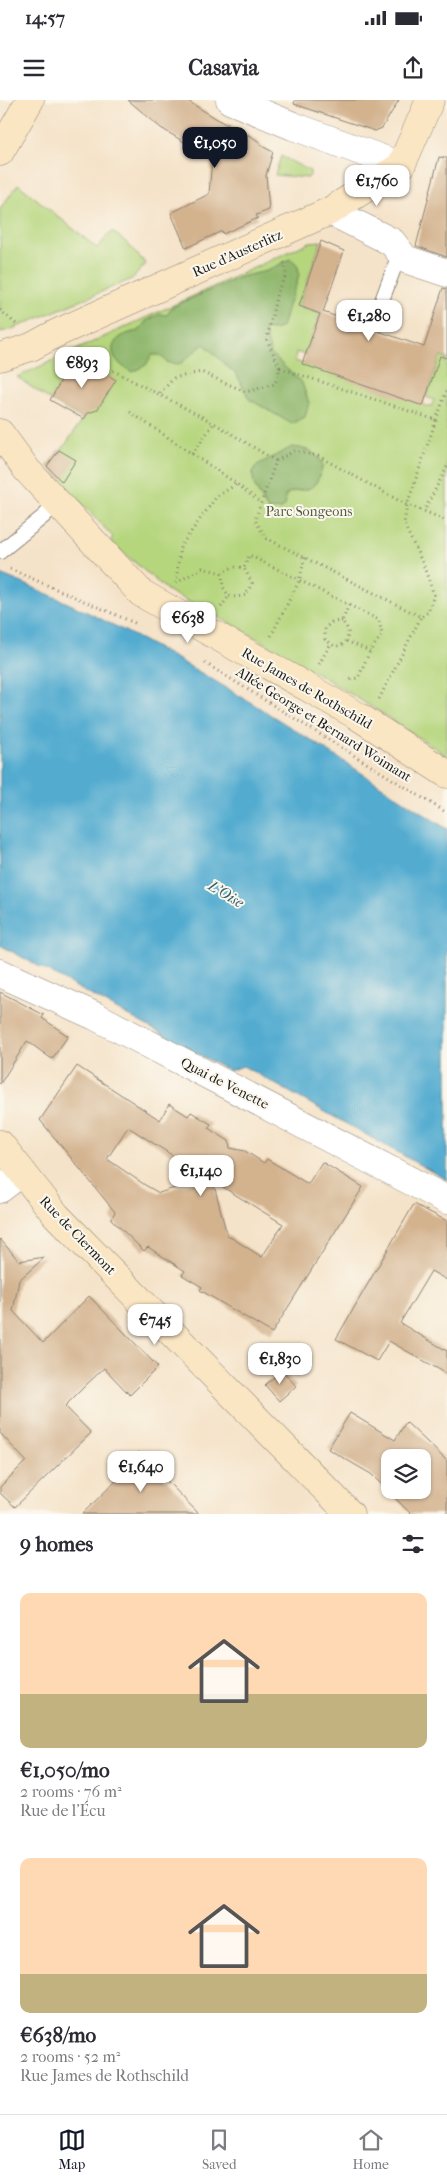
<!DOCTYPE html>
<html lang="en">
<head>
<meta charset="utf-8">
<style>
  :root { --surface:#fff; --page:#f7f7f7; --text:#2b2b33; --muted:#7c7c81; --line:#e1e1e2; --accent:#111827 }
  body { margin:0; font-family:"IM FELL French Canon",serif; background:var(--page); color:var(--text); height:100vh; display:flex; flex-direction:column; font-size:19px; white-space:nowrap }
  * { box-sizing:border-box; margin:0 }
  p { font-size:16px; color:var(--muted) }
  .icon { flex:none; width:28px; height:28px; fill:none; stroke:currentColor; stroke-width:2; stroke-linecap:round; stroke-linejoin:round }
  .map { position:relative; height:1414px; overflow:hidden }
  .panel { display:flex; flex-direction:column; background:var(--surface); flex:1 }
  .panel>* { flex:none }
  .buttons { position:absolute; left:381px; top:1349px; display:grid; gap:10px }
  .buttons a { display:grid; place-items:center; width:50px; height:50px; border-radius:10px; background:var(--surface); box-shadow:0 1px 4px #0004; font-size:25px }
  .price { position:absolute; translate:-50% -42px; padding:0 11px; border-radius:10px; background:#fff; color:#222; font-size:16px; line-height:32px; filter:drop-shadow(0 1px 2px #0008) }
  .price::after { content:''; position:absolute; left:50%; top:30px; width:15px; height:11px; margin-left:-8px; background:inherit; clip-path:polygon(0 0,100% 0,50% 100%) }
  .price.current { background:var(--accent); color:#fff }
  ul { padding:0; list-style:none }
  li { display:grid; align-content:center; gap:10px; height:265px; padding:0 20px }
  li span { display:grid; place-items:center; height:155px; border-radius:10px; color:#555 }
  li>.icon { margin-inline-start:auto }
  span .icon { width:90px; height:90px; fill:#fffc; stroke-width:1 }
  li b { font-size:21px }
  h2 { display:flex; justify-content:space-between; align-items:center; height:60px; padding:0 20px; font-size:21px }
  .status { display:flex; justify-content:space-between; align-items:center; height:35px; padding:0 25px; background:var(--surface); direction:ltr }
  .status svg { height:14px; fill:currentColor }
  header { display:flex; justify-content:space-between; align-items:center; height:65px; padding:0 20px; background:var(--surface); font-size:22px; font-weight:800 }
  .dock { display:flex; justify-content:space-around; align-items:center; height:70px; border-top:1px solid var(--line); background:var(--surface); font-size:14px; color:var(--muted) }
  .dock a { display:grid; justify-items:center; gap:2px }
  .dock .current { color:var(--accent) }
  .map>svg:first-child { display:block }
  .green { fill:#b6d67e; stroke:#69794d }
  .forest { fill:#90b76d; stroke:#566a44 }
  .water { fill:#52acd0; stroke:#376476 }
  .building { fill:#d3b28e; fill-rule:evenodd }
  .lines { fill:none; stroke-linecap:round; stroke-linejoin:round }
  .lane-casing { stroke:#888072; stroke-width:16 }
  .street-casing { stroke:#888072; stroke-width:29 }
  .secondary-casing { stroke:#888072; stroke-width:29 }
  .path { stroke:#888072; stroke-width:3; stroke-dasharray:1 4; stroke-linecap:butt }
  .lane { stroke:#fff; stroke-width:14 }
  .street { stroke:#fff; stroke-width:28 }
  .secondary { stroke:#fbe6c3; stroke-width:28 }
  .labels { text-anchor:middle; stroke-width:4; stroke-linejoin:round; paint-order:stroke }
  .street-label { font-size:14px; fill:#1c1c1c; stroke:#fbf7ec }
  .park-label { font-size:14px; fill:#525d3e; stroke:#fbf7ec }
  .water-label { font-size:15px; font-style:italic; fill:#345d6d; stroke:#fbf7ec }
</style>
</head>
<body>
<div class="status"><b>14:57</b><svg viewBox="0 0 49 12"><path d="M0 12V9h3v3zM5 12V6h3v6zM10 12V3h3v9zM15 12V0h3v12zM26 1h20v11H26zM47 4h2v5h-2z"/></svg></div>
<header><svg class="icon" aria-label="menu" viewBox="0 0 24 24"><path d="M4 6h16M4 12h16M4 18h16"/></svg>Casavia<svg class="icon" aria-label="share" viewBox="0 0 24 24"><path d="M12 15V3M7 8l5-5 5 5M5 13v7h14v-7"/></svg></header>
<div class="map">
<svg width="447" height="1414" viewBox="0 0 447 1414">
  <rect width="100%" height="100%" fill="#fbf7ec"/>
  <filter id="ink" filterUnits="userSpaceOnUse"><feTurbulence type="fractalNoise" baseFrequency=".02" numOctaves="2"/><feDisplacementMap in="SourceGraphic" scale="10" xChannelSelector="R" yChannelSelector="G"/><feConvolveMatrix kernelMatrix="1 2 1 2 8 2 1 2 1" color-interpolation-filters="sRGB"/></filter>
  <filter id="wash" filterUnits="userSpaceOnUse"><feTurbulence type="fractalNoise" baseFrequency=".0096" numOctaves="4" result="noise"/><feDisplacementMap in="SourceGraphic" scale="20" xChannelSelector="R" yChannelSelector="G"/><feGaussianBlur stdDeviation="1.12" result="paint"/><feColorMatrix in="noise" values="0 0 0 0 0 0 0 0 0 0 0 0 0 0 0 0 0 1.4 0 .05"/><feComposite in="paint" operator="in"/></filter>
  <g filter="url(#wash)">
    <rect width="100%" height="100%" fill="#f5e3c9"/>
    <path class="green" d="M281 56 310 71V75L308 78 275 75Z
      M18 84 97 148 112 131 127 143 146 164 132 179 10 230 0 232V109Z
      M321 141 299 206 320 214 305 255 296 252 295 261 429 307 432 306 434 300 426 297 440 256 447 258V656C357 596 264 539 168 491L110 441 113 437 47 366 59 350 61 351 83 319 50 300 17 277 310 142Z"/>
    <path class="forest" d="M290 159C309 168 292 191 289 203 286 211 285 219 282 227L274 230 264 229 271 254 302 283 309 303 305 317 292 324 249 299 236 273 232 271 204 244 180 264 168 263 160 255H152L146 265 133 272C129 270 123 267 120 264 102 245 121 233 139 231L146 221 160 214 167 215 171 208 181 203 240 177 267 171Z
      M292 347C303 348 313 350 320 360 324 365 322 369 320 375 311 398 297 385 285 396L286 404 282 409 268 410 255 387 252 373 257 365Z"/>
    <path class="water" d="M0 474C161 537 303 635 447 729V1080L243 966 229 971 0 845Z"/>
    <g id="blocks">
      <path class="building" d="M128 0H186L227 25 228 23 252 37 261 43 260 45 273 52 266 75 269 110 256 115 258 118 223 134 222 131 186 148 171 113 209 94 212 59 161 28Z
        M295 0H399L382 28 375 31 294 4Z
        M439 57 447 58V157L416 146Z
        M321 141 344 151 323 212 424 247 443 188 447 189V258L440 256 423 306 302 264 320 214 299 206Z
        M75 256 116 280 97 310 88 313 84 319 50 300Z
        M59 350 76 360 62 382 47 366Z
        M0 892 44 915 42 918 68 936 52 959 27 941 0 984Z
        M77 966 160 1020 169 1004 188 1016 191 1012 211 1024 208 1028 229 1041 230 1048 245 1051 264 1063 267 1059 308 1084 322 1062 363 1087 272 1233 200 1190 202 1187 182 1175 185 1171 148 1147 144 1151 111 1119 115 1112 40 1020ZM128 1027 203 1075 207 1078 159 1093 145 1085 107 1059ZM213 1081 283 1124 262 1157 227 1135Z
        M414 1104 447 1121V1180L431 1171 400 1223 447 1251V1274L389 1241 377 1261 336 1239Z
        M0 1139 19 1161 45 1157 19 1180 13 1211 43 1243 89 1196 158 1267 130 1295 104 1268 86 1285 65 1306 91 1333 15 1407 0 1393V1387L26 1361 0 1333Z
        M282 1270 296 1286 279 1301 265 1285Z
        M350 1313 395 1340 406 1322 447 1361V1414H411L371 1374 328 1349ZM390 1358H422V1390H390Z
        M139 1352 199 1414H82L121 1376 118 1373Z"/>
    </g>
  </g>
  <g filter="url(#ink)">
    <use href="#blocks" fill-opacity="0" stroke="#888072" stroke-width="1"/>
    <g class="lines">
      <defs>
        <path id="lane" d="M378 211 400 152
          M0 452 44 416 57 403"/>
        <path id="street" d="M230 0 293 26 401 66
          M330 111 392 142 405 159 447 173
          M0 873 95 916 447 1100
          M0 1089 22 1072"/>
        <path id="secondary" d="M0 52 30 0
          M0 257 31 247 57 233 330 111 401 66 430 0
          M0 333 27 370 141 493 356 615 447 674
          M0 1044 56 1115 350 1414"/>
      </defs>
      <use href="#lane" class="lane-casing"/>
      <use href="#street" class="street-casing"/>
      <use href="#secondary" class="secondary-casing"/>
      <path class="path" d="M0 210 16 224
        M84 251 108 268 214 323 276 361
        M280 268 436 320 407 405 318 356 294 351 276 361 255 420 266 438 421 517 428 512 434 495 423 464 404 424 407 405 424 411
        M160 293 174 278 201 272 246 292 275 284 280 268 267 240 277 192 286 175 284 160
        M130 312 237 384 261 403
        M436 320 447 290
        M192 354 214 323
        M447 367 424 411 447 421
        M10 469 137 524
        M222 473 223 487 229 496 237 497 246 495 252 483 244 468
        M176 483 180 447 217 396 237 384
        M176 483 202 468 222 473C230 467 235 466 244 468L249 455 379 520 382 535 370 551 358 578 348 580
        M349 505 342 521C348 528 350 532 346 541L370 551
        M221 507 229 496
        M342 521 332 522 325 528V539L334 546H341L346 541
        M271 536 299 481 305 457
        M205 563 447 713
        M319 564 330 545
        M379 599 421 517"/>
      <use href="#lane" class="lane"/>
      <use href="#street" class="street"/>
      <use href="#secondary" class="secondary"/>
    </g>
  </g>
  <g class="labels">
    <g class="street-label">
      <text transform="translate(237 153) rotate(-24)" y="5">Rue d'Austerlitz</text>
      <text transform="translate(307 588) rotate(30)" y="5">Rue James de Rothschild</text>
      <text transform="translate(324 624) rotate(32)" y="5">Allée George et Bernard Woimant</text>
      <text transform="translate(225 983) rotate(27)" y="5">Quai de Venette</text>
      <text transform="translate(78 1135) rotate(46)" y="5">Rue de Clermont</text>
    </g>
    <g class="park-label">
      <text x="309" y="416">Parc Songeons</text>
    </g>
    <g class="water-label">
      <text transform="translate(226 794) rotate(31)" y="5">L'Oise</text>
    </g>
  </g>
</svg>
<div class="buttons">
<a><svg class="icon" aria-label="layers" viewBox="0 0 24 24"><path d="M12 4l9 5-9 5-9-5zM3 14l9 5 9-5"/></svg></a>
</div>
<b class="price current" style="left:215px;top:69px">€1,050</b>
<b class="price" style="left:377px;top:107px">€1,760</b>
<b class="price" style="left:369px;top:242px">€1,280</b>
<b class="price" style="left:82px;top:289px">€893</b>
<b class="price" style="left:188px;top:544px">€638</b>
<b class="price" style="left:201px;top:1097px">€1,140</b>
<b class="price" style="left:155px;top:1246px">€745</b>
<b class="price" style="left:280px;top:1285px">€1,830</b>
<b class="price" style="left:141px;top:1393px">€1,640</b>
</div>
<section class="panel">
<h2>9 homes<svg class="icon" aria-label="filters" viewBox="0 0 24 24"><path d="M4 7h16M4 17h16"/><circle cx="9" cy="7" r="2"/><circle cx="15" cy="17" r="2"/></svg></h2>
<ul>
<li><span style="background:linear-gradient(#ffd9b3 65%,#c2b280 0)"><svg class="icon" aria-label="home" viewBox="0 0 24 24"><path d="M3 11l9-7 9 7M6 9v11h12V9"/></svg></span><div><b>€1,050/mo</b><p>2 rooms · 76 m²</p><p>Rue de l'Écu</p></div></li>
<li><span style="background:linear-gradient(#ffd9b3 75%,#c2b280 0)"><svg class="icon" aria-label="home" viewBox="0 0 24 24"><path d="M3 11l9-7 9 7M6 9v11h12V9"/></svg></span><div><b>€638/mo</b><p>2 rooms · 52 m²</p><p>Rue James de Rothschild</p></div></li>
</ul>
</section>
<nav class="dock">
<a class="current"><svg class="icon" aria-label="map" viewBox="0 0 24 24"><path d="M3 6l6-2 6 2 6-2v14l-6 2-6-2-6 2zM9 4v14M15 6v14"/></svg>Map</a>
<a><svg class="icon" aria-label="saved" viewBox="0 0 24 24"><path d="M7 4h10v16l-5-4-5 4z"/></svg>Saved</a>
<a><svg class="icon" aria-label="home" viewBox="0 0 24 24"><path d="M3 11l9-7 9 7M6 9v11h12V9"/></svg>Home</a>
</nav>
</body>
</html>
